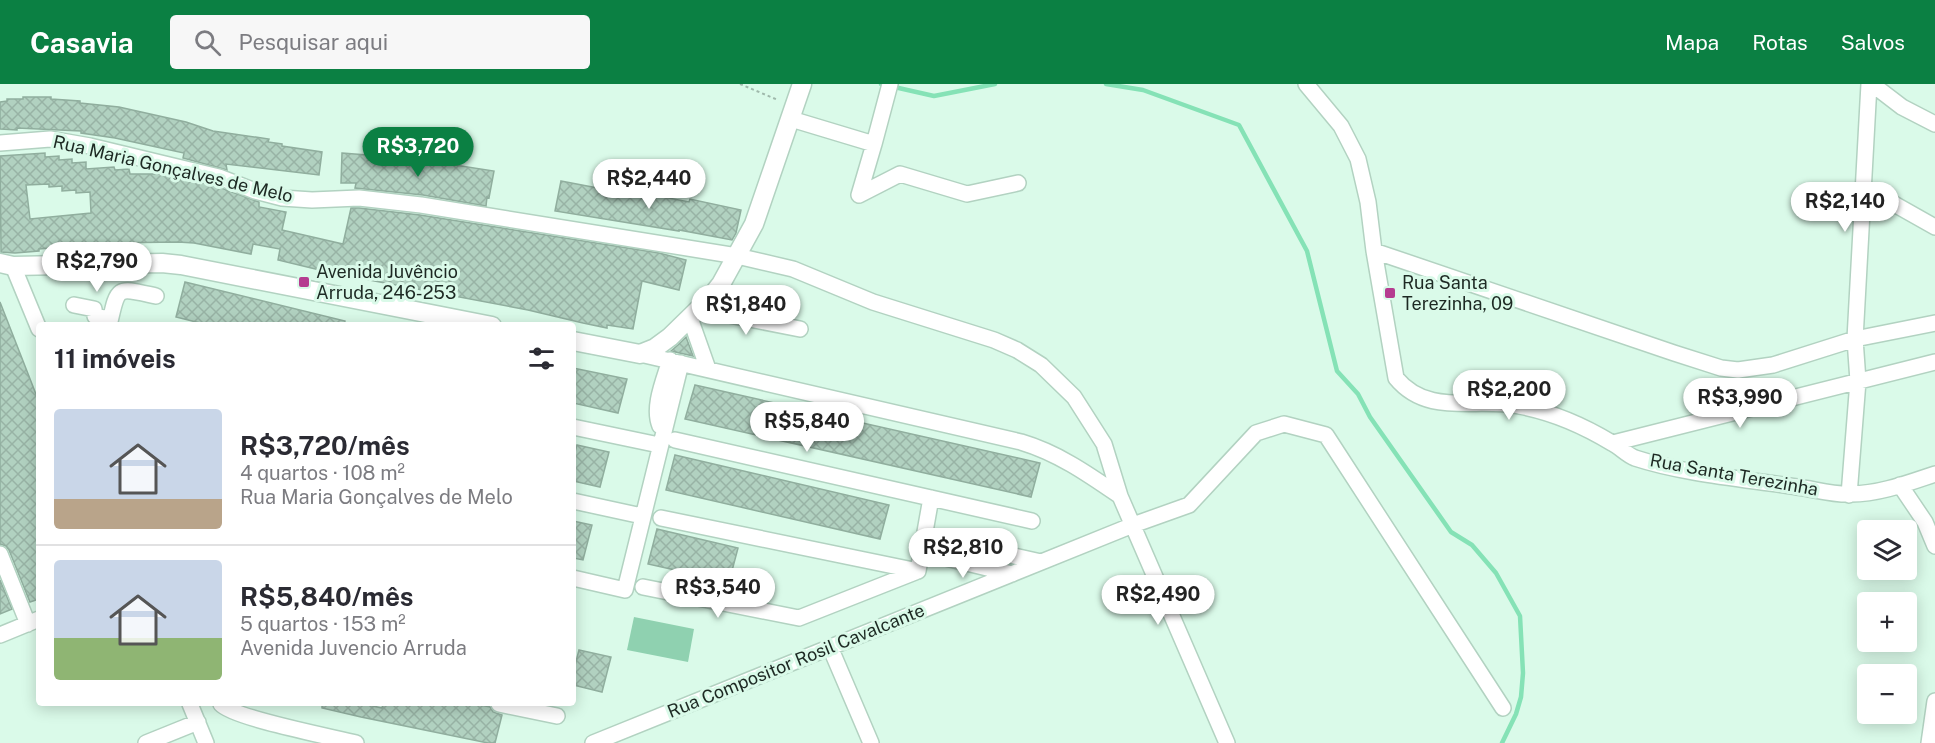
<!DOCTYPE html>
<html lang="pt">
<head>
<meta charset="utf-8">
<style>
  :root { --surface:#fff; --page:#f7f7f7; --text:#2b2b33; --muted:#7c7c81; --line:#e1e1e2; --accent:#0b8043 }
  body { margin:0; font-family:"Public Sans",sans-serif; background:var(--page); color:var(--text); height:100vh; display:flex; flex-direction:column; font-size:22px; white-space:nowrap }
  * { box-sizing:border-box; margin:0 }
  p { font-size:20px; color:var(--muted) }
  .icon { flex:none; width:33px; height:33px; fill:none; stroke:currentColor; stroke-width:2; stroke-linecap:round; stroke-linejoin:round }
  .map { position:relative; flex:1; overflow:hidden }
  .details { position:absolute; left:36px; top:238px; width:540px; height:384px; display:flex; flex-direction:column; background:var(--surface); border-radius:6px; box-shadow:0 3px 15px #0003 }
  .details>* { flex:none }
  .tools { position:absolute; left:1857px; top:436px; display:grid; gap:12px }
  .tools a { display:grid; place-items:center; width:60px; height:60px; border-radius:6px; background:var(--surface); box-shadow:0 3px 15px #0003; font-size:30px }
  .price { position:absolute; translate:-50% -51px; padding:0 14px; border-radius:21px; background:#fff; color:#222; font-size:20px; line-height:39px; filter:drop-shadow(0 2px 3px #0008) }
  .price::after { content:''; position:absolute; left:50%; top:36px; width:18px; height:14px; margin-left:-9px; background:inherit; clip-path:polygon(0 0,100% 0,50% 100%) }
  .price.current { background:var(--accent); color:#fff }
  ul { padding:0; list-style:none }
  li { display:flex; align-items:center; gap:18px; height:150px; padding:0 18px }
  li+li { border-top:2px solid var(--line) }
  li span { display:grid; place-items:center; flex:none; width:168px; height:120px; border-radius:6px; color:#555 }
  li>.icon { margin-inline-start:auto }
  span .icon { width:72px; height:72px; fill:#fffc; stroke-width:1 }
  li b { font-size:26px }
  h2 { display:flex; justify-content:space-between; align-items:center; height:72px; padding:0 18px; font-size:26px }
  header { display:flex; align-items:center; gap:36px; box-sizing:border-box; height:84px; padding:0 30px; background:var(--accent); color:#fff }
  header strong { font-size:28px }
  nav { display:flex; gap:33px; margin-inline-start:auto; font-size:21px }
  .search { width:420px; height:54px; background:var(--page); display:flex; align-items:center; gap:15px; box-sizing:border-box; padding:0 21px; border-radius:6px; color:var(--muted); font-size:22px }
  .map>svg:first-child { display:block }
  .grass { fill:#8fd1b0 }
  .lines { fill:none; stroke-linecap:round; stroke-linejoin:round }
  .stream { stroke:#85e2b6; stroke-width:4.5 }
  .building { fill:url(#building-cross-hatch); stroke:#90ae9e; stroke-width:1.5; fill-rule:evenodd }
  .minor-casing { stroke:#b2d2c1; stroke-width:18 }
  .tertiary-casing { stroke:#b2d2c1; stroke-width:21 }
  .path { stroke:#9fb8ab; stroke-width:2; stroke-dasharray:3 3; stroke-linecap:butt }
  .minor { stroke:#fff; stroke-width:15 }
  .tertiary { stroke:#fff; stroke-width:18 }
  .poi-dot { fill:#b53c90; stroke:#dafae9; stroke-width:2 }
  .labels { text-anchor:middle; stroke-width:6; stroke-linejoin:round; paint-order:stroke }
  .street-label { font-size:18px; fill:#1d2923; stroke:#dafae9 }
  .poi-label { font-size:18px; fill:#1d2923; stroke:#dafae9; text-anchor:start }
</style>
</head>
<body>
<header>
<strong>Casavia</strong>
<div class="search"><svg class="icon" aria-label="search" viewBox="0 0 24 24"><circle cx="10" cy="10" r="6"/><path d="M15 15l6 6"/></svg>Pesquisar aqui</div>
<nav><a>Mapa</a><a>Rotas</a><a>Salvos</a></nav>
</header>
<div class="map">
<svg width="1935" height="659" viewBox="0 0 1935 659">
  <defs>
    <pattern id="building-cross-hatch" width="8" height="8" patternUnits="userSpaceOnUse" patternTransform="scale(1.5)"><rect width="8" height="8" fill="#b1d1c0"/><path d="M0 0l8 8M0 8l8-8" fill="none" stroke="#98b3a5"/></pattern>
  </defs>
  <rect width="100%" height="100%" fill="#dafae9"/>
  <path class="grass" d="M634 533 694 545 688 578 627 566Z"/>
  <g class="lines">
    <path class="stream" d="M881 0 934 12 995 0
      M1106 0 1143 6 1239 41 1307 167 1337 287 1358 310 1370 333 1451 448 1472 461 1496 489 1520 532 1523 589 1521 613 1516 630 1502 659"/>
  </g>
  <path class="building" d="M23 13H51V15L80 17V19L119 23 186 38 213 47 269 55 268 58 282 60V62L322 68 319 91 226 80 227 86 183 74 184 69 115 54 81 49V47L17 44V46L0 45V18L7 17V15H23Z
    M45 69V73L59 72V76L72 75V79L86 78V85L114 83 115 86 129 85 130 90H163L216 102 259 118V123L286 128 282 146 343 160 351 124H359L420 131 659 169 686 176 679 206 642 197 633 245 607 241V244L583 239 528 226 332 189 278 176 280 165 253 160 251 170 194 159 178 158 108 159 39 165V167L15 169 1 168 0 72ZM49 100V103L62 102V107L76 106V109L90 108 91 129 30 135 26 101Z
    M342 69 367 71V74L429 77 494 87 489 114 487 113 486 122 423 111 355 104 356 99H341Z
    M561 97 603 105V103L632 107 689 118 690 115 741 126 736 149 732 156 679 146V147L555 127Z
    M185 198 345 237 344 242H212L176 233Z
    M0 218 39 318V515L30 518 9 466 6 462 0 460Z
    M686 253 693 272 671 267 678 261Z
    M573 284 627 295 618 329 573 319Z
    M695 301 1040 379 1031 413 685 335Z
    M577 361 609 368 600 403 573 397V375Z
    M675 371 889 421 880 455 666 406Z
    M573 437 592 441 583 476 573 474Z
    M657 445 738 464 729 498 648 480Z
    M0 496 12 525 0 530Z
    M579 566 611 573 602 608 573 601V589Z
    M322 620H364L382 624 383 620H476L490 623 493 628 502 631 495 659H488L361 633 322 624Z"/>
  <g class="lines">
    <defs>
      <path id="minor" d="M1306 0 1341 42 1358 75 1368 118 1374 167 1396 294C1428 333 1476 313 1519 322 1552 328 1584 342 1612 359 1620 363 1627 371 1635 374 1684 390 1745 395 1797 403 1814 405 1833 411 1851 410 1879 410 1908 399 1935 390
        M1872 0 1902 23 1935 40
        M791 35 874 60 890 0
        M0 59 50 55 90 62 219 93 255 107 282 114 312 116 359 114 421 121 737 172 793 185 873 218 994 256 1017 266 1041 281 1074 313 1104 360 1120 412 1227 659
        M874 60 859 111 900 90 967 110 1018 99
        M1864 103 1935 143
        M1374 167 1674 269 1721 284 1738 286 1773 281 1855 255 1935 239
        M13 182 39 245
        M74 221 94 225 95 232 110 235
        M699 225 800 245
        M690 234 708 285
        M109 242C118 201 116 203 156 212
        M640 270 1021 358C1058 369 1088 390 1120 412
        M660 342C652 323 664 296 670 276
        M573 343 659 361
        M675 356 1032 437
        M1613 359 1935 278
        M1900 401 1925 438 1935 462
        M1849 411 1858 297 1855 255 1869 0
        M573 417 642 432
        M661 434 918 487
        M924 452 1041 478
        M921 468 1012 490
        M0 470 28 540
        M573 494 625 506 681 279
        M643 503 799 534 918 487 931 414
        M0 551 39 535
        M830 563 871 659
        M190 620 206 659
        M221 620C233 634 332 653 356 659
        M499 620 557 632
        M146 659 198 638
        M593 659 1133 441 1189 421 1256 349 1284 340 1326 351 1503 624
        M1929 659 1935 617"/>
      <path id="tertiary" d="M0 179 13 182 162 179 181 181 492 242
        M573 257 640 270 655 264 670 253 710 214 721 200 754 140 802 0"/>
    </defs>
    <use href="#minor" class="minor-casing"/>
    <use href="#tertiary" class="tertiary-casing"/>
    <path class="path" d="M740 0 778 16"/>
    <use href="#minor" class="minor"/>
    <use href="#tertiary" class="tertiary"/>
  </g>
  <g class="poi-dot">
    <rect x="298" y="192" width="12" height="12" rx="3"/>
    <rect x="1384" y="203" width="12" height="12" rx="3"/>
  </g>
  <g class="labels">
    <g class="street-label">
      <text transform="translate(173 85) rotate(13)" y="6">Rua Maria Gonçalves de Melo</text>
      <text transform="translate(1734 391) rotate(10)" y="6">Rua Santa Terezinha</text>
      <text transform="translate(796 577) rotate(-22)" y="6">Rua Compositor Rosil Cavalcante</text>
    </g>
    <g class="poi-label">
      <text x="316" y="194">Avenida Juvêncio<tspan x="316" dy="21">Arruda, 246-253</tspan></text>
      <text x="1402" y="205">Rua Santa<tspan x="1402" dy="21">Terezinha, 09</tspan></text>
    </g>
  </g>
</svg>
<div class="tools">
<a><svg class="icon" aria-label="layers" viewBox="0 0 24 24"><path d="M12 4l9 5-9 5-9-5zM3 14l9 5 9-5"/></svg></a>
<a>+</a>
<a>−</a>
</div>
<b class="price current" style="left:418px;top:94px">R$3,720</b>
<b class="price" style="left:649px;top:126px">R$2,440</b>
<b class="price" style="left:1845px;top:149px">R$2,140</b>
<b class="price" style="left:97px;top:209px">R$2,790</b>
<b class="price" style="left:746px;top:252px">R$1,840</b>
<b class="price" style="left:1509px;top:337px">R$2,200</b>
<b class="price" style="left:1740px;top:345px">R$3,990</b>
<b class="price" style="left:807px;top:369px">R$5,840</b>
<b class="price" style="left:963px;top:495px">R$2,810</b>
<b class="price" style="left:718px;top:535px">R$3,540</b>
<b class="price" style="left:1158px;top:542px">R$2,490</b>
<section class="details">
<h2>11 imóveis<svg class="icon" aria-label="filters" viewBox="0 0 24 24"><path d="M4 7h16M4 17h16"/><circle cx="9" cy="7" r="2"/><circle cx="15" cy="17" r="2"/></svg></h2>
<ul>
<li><span style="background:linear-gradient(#c9d6e8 75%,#b9a48a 0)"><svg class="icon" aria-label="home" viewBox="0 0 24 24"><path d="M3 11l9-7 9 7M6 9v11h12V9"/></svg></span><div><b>R$3,720/mês</b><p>4 quartos · 108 m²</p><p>Rua Maria Gonçalves de Melo</p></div></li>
<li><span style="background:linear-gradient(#c9d6e8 65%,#8fb573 0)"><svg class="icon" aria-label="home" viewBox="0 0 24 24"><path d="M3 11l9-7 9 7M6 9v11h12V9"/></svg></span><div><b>R$5,840/mês</b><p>5 quartos · 153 m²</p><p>Avenida Juvencio Arruda</p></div></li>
</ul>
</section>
</div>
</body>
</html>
